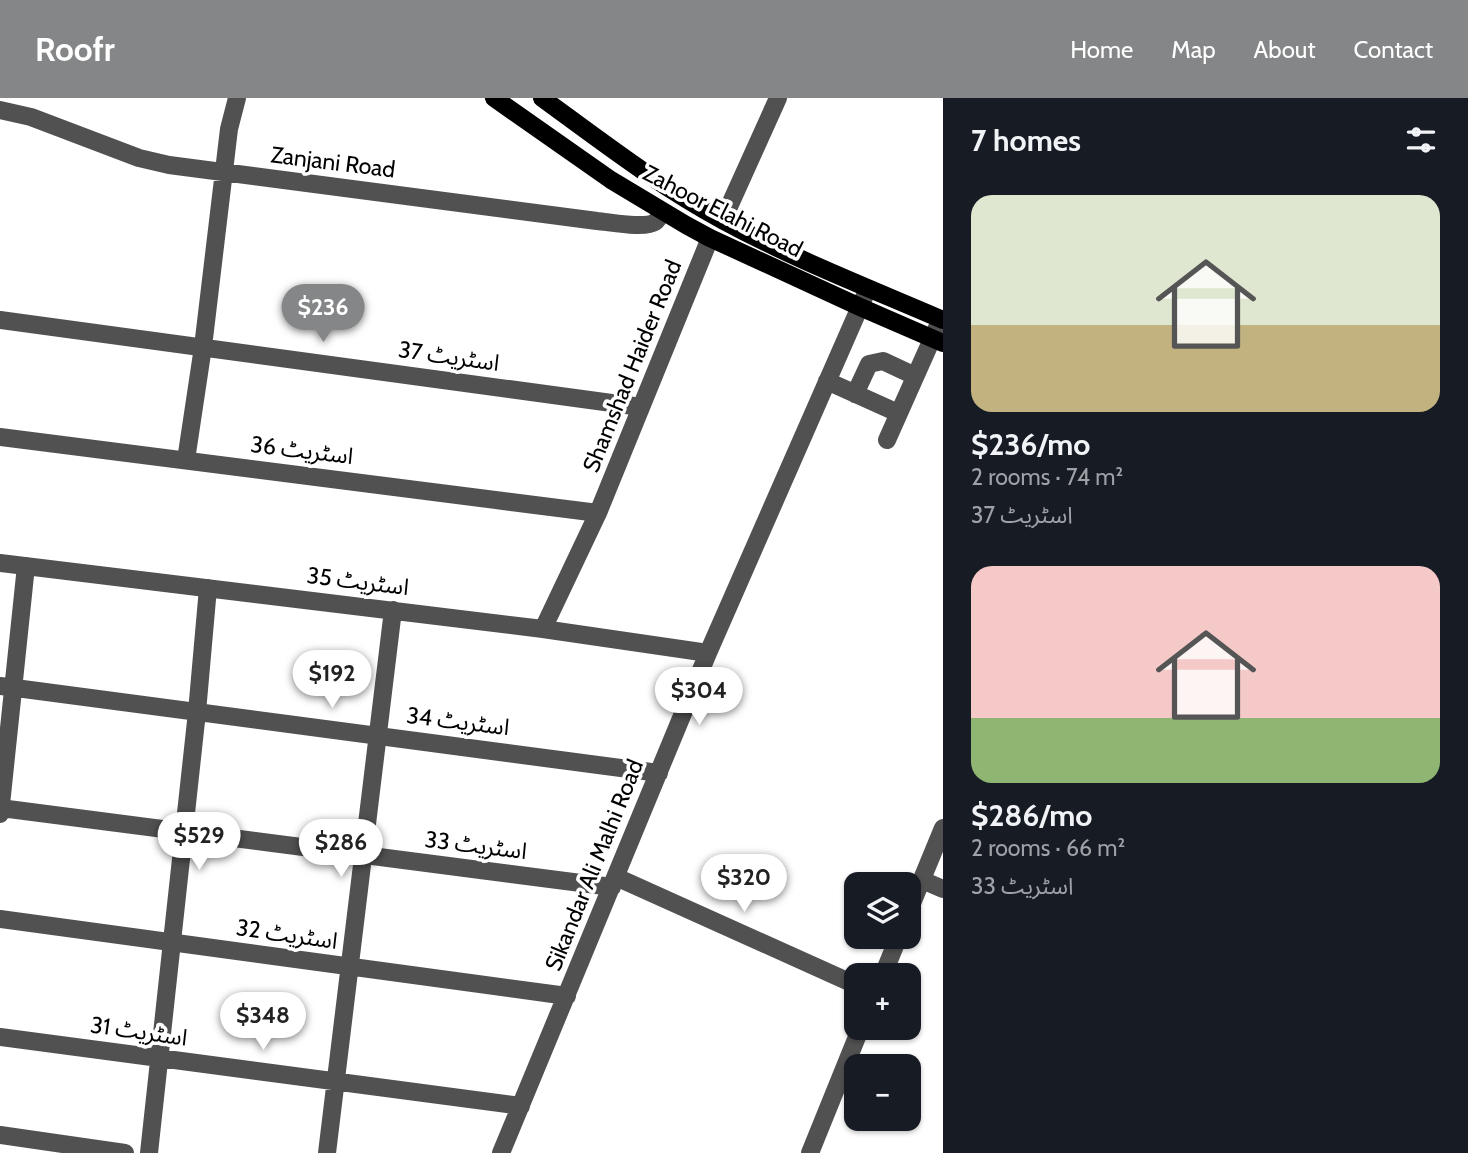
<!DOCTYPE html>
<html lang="en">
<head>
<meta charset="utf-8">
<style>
  :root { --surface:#171b24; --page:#242831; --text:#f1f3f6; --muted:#9ea1a6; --accent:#858687 }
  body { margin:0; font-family:Cabin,"Noto Sans Arabic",sans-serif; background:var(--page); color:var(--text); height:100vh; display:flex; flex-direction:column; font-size:26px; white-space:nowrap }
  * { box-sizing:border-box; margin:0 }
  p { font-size:23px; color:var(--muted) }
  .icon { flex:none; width:38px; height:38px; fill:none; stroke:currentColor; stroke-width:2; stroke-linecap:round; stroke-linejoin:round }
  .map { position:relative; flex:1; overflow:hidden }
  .sheet { display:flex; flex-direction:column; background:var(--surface); width:525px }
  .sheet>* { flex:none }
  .controls { position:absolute; left:844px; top:774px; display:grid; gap:14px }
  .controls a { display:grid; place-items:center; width:77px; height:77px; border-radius:14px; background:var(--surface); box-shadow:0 2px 5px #0004; font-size:35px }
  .price { position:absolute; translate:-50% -60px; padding:0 16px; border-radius:24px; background:#fff; color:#222; font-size:23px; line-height:46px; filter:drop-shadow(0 2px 4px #0008) }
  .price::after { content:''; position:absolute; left:50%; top:42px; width:21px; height:16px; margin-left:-10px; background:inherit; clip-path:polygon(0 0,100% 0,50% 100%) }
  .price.on { background:var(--accent); color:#fff }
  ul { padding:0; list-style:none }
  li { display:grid; align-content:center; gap:14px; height:371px; padding:0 28px }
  li span { display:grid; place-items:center; height:217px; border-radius:21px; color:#555 }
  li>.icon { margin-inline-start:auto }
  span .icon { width:126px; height:126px; fill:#fffc; stroke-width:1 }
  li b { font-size:30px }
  h2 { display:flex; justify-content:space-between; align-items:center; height:84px; padding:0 28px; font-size:30px }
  header { display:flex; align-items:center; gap:42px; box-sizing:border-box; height:98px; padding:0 35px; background:var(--accent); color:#fff }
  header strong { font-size:33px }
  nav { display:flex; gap:38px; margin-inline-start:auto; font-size:24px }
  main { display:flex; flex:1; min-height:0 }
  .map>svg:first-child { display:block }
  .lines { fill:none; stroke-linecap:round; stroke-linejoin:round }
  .minor { stroke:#515151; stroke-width:18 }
  .major { stroke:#000; stroke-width:18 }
  .labels { text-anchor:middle; stroke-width:7; stroke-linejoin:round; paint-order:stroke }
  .street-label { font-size:23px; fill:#000; stroke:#fff }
</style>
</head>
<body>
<header>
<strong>Roofr</strong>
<nav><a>Home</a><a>Map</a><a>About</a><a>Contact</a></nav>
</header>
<main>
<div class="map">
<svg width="943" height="1055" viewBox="0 0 943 1055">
  <rect width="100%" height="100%" fill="#fff"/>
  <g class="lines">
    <path class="minor" d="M0 12 31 19 139 60 169 67 597 123C610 124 645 131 655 124 657 123 661 116 662 114
      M723 122 778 0
      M0 222 641 309
      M827 283 898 315
      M855 296 869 266 883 263 915 278
      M0 339 598 415
      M887 342 941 221
      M186 362 203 249 229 31 237 0
      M0 465 543 531 708 555
      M543 531 598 415 710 140
      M0 588 659 675
      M0 710 612 789
      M0 716 26 468
      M616 779 856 887
      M922 782 943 791
      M908 815 943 730
      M0 821 567 898
      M883 877 899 838
      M0 939 521 1008
      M0 1037 125 1055
      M149 1055 197 614 208 490
      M327 1055 393 512
      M501 1055 708 555 866 195
      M810 1055 861 929"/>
    <path class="major" d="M494 0 611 82 686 127 710 140 860 209 943 245
      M542 0C601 43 659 88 724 123 794 161 869 190 943 222"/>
  </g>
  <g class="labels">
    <g class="street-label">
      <text transform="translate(333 64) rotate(7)" y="8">Zanjani Road</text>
      <text transform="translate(723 113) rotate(27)" y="8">Zahoor Elahi Road</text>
      <text transform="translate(449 258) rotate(8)" y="8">اسٹریٹ 37</text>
      <text transform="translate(632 268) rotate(-68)" y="8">Shamshad Haider Road</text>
      <text transform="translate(302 352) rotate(7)" y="8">اسٹریٹ 36</text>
      <text transform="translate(358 483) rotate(7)" y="8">اسٹریٹ 35</text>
      <text transform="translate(458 623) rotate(7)" y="8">اسٹریٹ 34</text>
      <text transform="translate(476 747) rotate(7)" y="8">اسٹریٹ 33</text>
      <text transform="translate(594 767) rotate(-68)" y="8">Sikandar Ali Malhi Road</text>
      <text transform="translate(287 836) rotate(8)" y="8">اسٹریٹ 32</text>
      <text transform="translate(139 933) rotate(8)" y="8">اسٹریٹ 31</text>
    </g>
  </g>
</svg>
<div class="controls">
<a><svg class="icon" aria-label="layers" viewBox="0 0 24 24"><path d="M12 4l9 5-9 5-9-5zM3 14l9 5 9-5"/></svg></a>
<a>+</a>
<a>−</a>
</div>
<b class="price on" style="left:323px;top:246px">$236</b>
<b class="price" style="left:332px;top:612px">$192</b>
<b class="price" style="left:699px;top:629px">$304</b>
<b class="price" style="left:199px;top:774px">$529</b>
<b class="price" style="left:341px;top:781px">$286</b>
<b class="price" style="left:744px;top:816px">$320</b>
<b class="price" style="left:263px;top:954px">$348</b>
</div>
<section class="sheet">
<h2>7 homes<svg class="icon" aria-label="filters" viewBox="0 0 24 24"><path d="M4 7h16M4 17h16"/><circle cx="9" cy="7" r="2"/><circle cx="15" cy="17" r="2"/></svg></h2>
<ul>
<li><span style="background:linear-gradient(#dfe7d0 60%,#c2b280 0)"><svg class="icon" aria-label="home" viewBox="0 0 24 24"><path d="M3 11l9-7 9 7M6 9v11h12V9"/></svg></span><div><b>$236/mo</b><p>2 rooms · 74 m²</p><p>اسٹریٹ 37</p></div></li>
<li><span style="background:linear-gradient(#f6c9c9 70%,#8fb573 0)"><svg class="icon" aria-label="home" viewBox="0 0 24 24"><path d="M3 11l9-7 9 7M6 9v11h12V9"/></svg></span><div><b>$286/mo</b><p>2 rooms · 66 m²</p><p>اسٹریٹ 33</p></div></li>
</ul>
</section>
</main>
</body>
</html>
